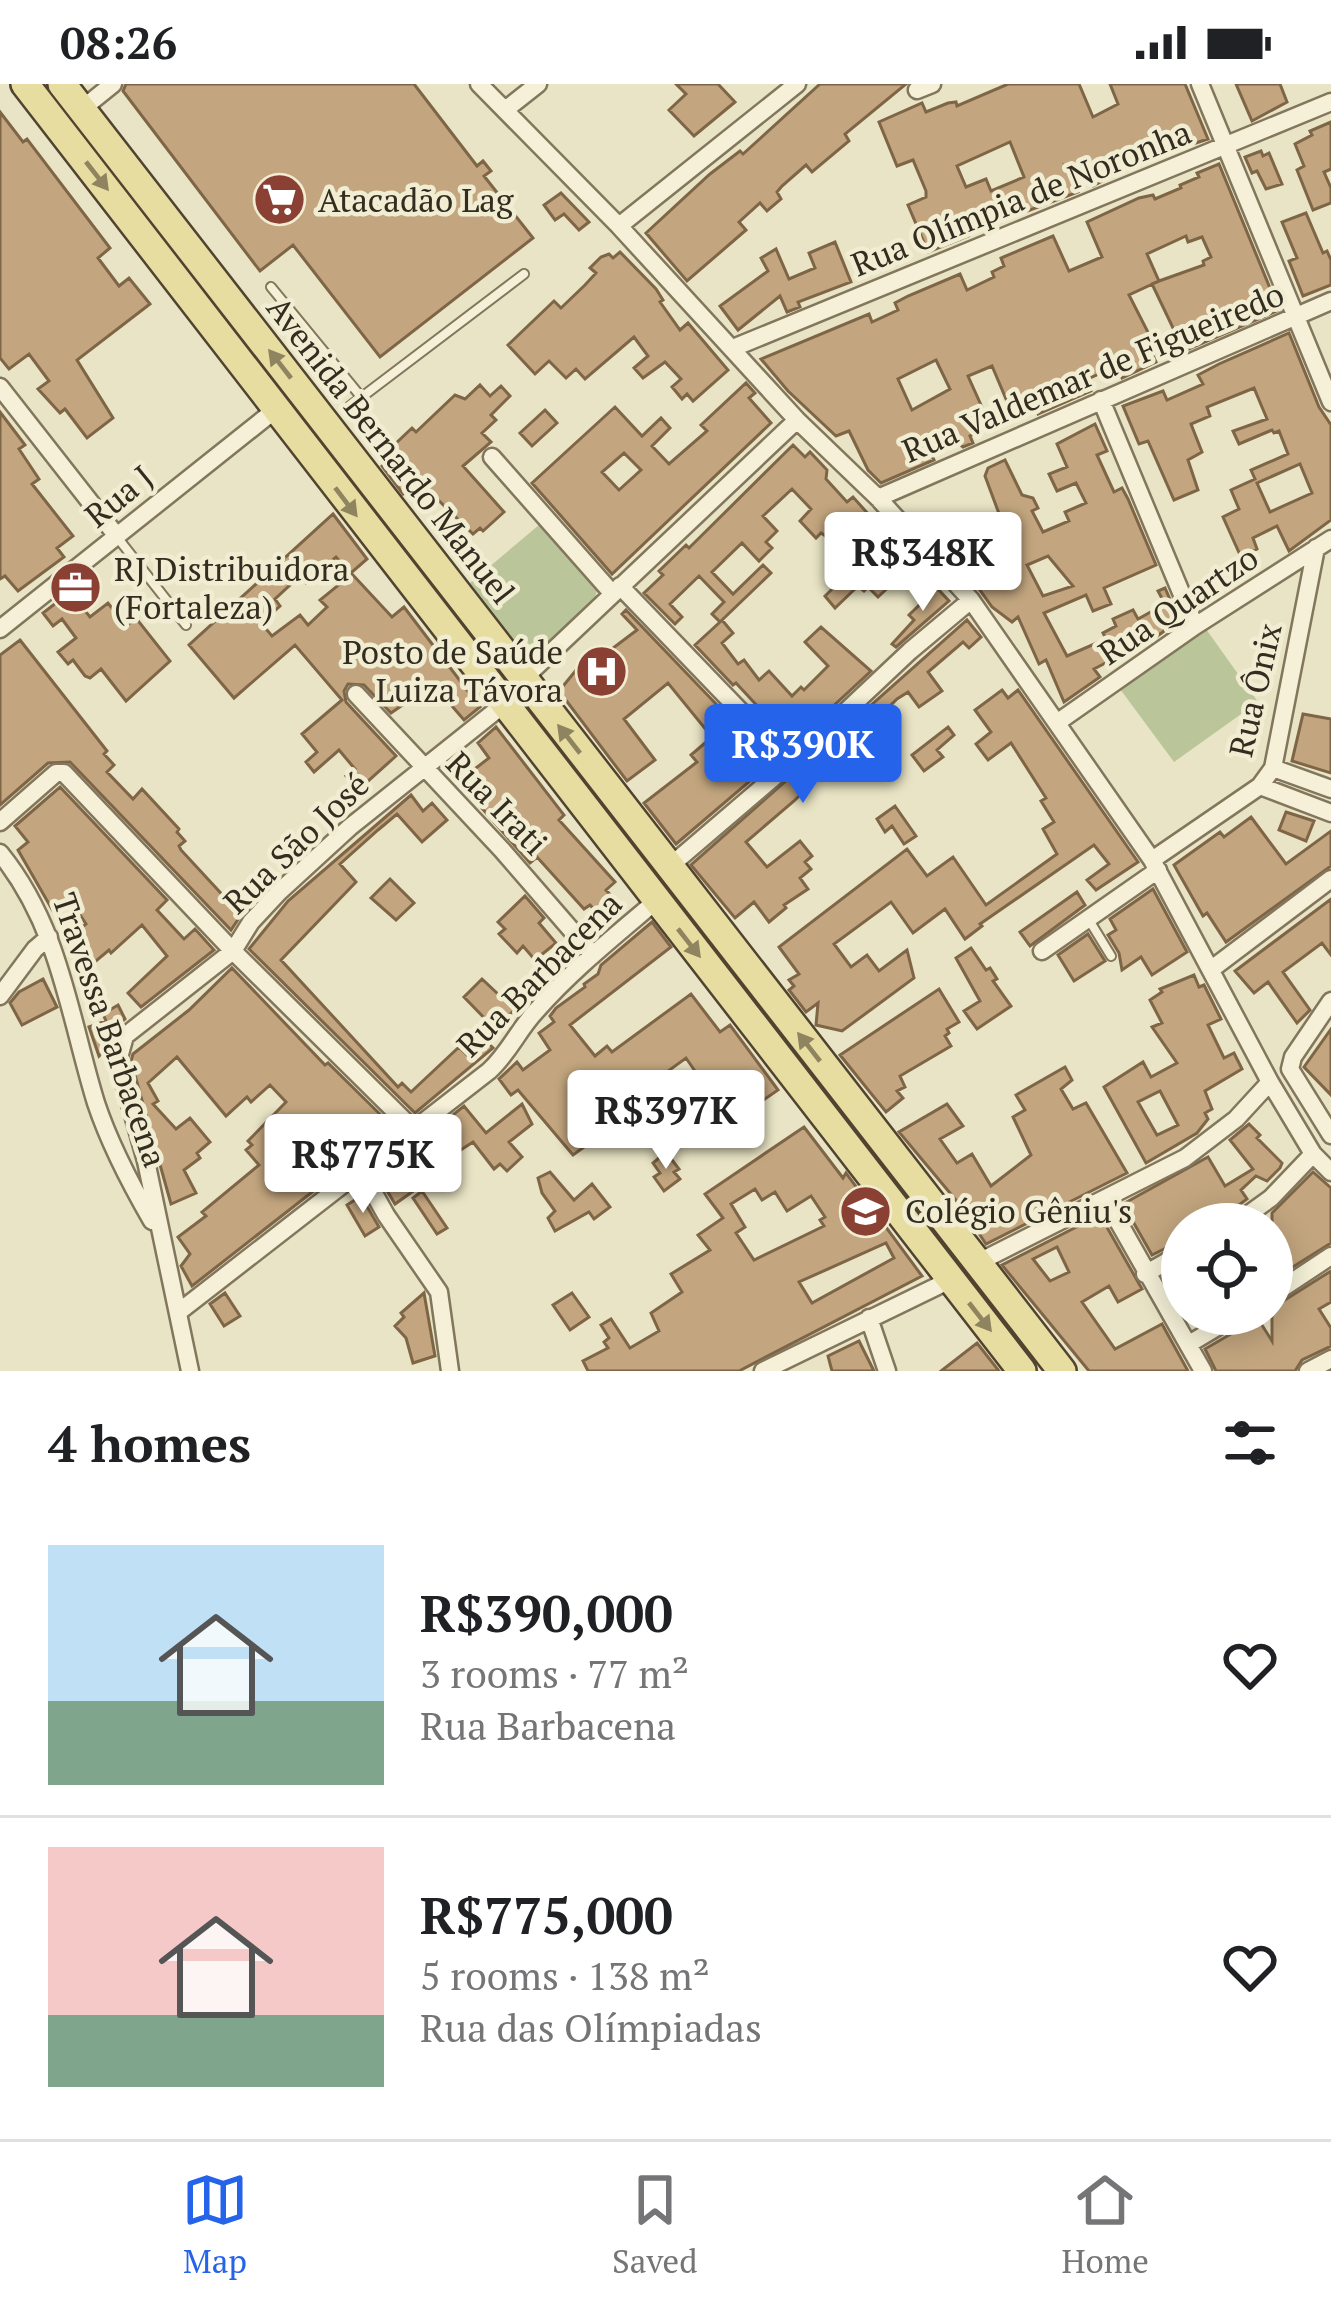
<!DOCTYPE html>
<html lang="en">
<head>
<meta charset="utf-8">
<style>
  :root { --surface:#fff; --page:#f2f2f2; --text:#202124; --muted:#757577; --line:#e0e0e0; --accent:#2563eb }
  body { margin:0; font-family:"PT Serif",serif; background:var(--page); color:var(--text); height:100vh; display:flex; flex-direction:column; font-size:45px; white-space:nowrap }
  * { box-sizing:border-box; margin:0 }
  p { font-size:39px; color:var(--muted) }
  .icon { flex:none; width:66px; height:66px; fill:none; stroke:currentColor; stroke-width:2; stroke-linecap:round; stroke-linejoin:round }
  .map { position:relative; height:1287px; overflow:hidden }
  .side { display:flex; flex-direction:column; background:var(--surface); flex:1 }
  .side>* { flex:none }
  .tools { position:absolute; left:1161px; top:1119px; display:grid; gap:24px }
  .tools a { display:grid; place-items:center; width:132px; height:132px; border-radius:50%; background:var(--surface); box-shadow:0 6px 30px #0003; font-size:60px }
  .price { position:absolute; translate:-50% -102px; padding:0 27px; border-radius:12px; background:#fff; color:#222; font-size:39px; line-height:78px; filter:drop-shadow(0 3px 6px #0008) }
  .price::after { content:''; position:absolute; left:50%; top:72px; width:36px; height:27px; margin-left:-18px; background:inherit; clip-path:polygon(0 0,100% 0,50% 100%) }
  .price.selected { background:var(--accent); color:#fff }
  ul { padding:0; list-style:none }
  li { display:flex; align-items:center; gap:36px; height:300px; padding:0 48px }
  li+li { border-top:3px solid var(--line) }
  li span { display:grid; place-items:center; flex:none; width:336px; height:240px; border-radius:0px; color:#555 }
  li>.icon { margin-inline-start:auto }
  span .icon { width:144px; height:144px; fill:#fffc; stroke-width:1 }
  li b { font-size:51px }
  h2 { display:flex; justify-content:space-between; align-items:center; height:144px; padding:0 48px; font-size:51px }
  .status { display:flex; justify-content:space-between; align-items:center; height:84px; padding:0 60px; background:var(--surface); direction:ltr }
  .status svg { height:33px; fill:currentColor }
  .tabs { display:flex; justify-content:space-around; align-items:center; height:168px; border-top:3px solid var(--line); background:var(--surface); font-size:33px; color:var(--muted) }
  .tabs a { display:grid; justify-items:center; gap:6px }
  .tabs .selected { color:var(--accent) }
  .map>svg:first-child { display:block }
  .green { fill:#bac69a }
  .building { fill:#c3a67f; stroke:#7e6546; stroke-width:3; fill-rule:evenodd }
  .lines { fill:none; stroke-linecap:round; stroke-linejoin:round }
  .lane-casing { stroke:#82765d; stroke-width:12 }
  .street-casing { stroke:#82765d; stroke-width:21 }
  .primary-casing { stroke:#504431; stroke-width:32 }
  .lane { stroke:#f5f0d7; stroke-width:8 }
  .street { stroke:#f5f0d7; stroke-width:16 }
  .primary { stroke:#e8dda1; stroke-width:27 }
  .oneway { fill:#8e8460 }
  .labels { text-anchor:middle; stroke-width:9; stroke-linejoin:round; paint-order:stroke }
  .street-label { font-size:33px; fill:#332c1f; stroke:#f1edd3 }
  .poi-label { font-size:33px; fill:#332c1f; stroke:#f1edd3; text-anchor:start }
</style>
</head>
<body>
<div class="status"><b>08:26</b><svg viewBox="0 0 49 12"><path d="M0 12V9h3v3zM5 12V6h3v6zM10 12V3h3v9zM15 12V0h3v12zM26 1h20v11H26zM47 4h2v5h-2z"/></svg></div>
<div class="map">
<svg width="1331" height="1287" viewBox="0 0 1331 1287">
  <rect width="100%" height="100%" fill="#e9e4c5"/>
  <path class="green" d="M539 441 597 507 595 513 528 578 470 499Z
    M1206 545 1258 618 1174 678 1120 605Z"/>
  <path class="building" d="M126 0H414L477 82 483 77 491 87 484 92 533 154 380 273 293 161 260 187 123 7Z
    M676 0H718L735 18 694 52 669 26 686 10Z
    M820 0H906L845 50 849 57 812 88 806 81 782 102 777 108 781 115 767 127 760 119 739 138 746 146 687 197 646 149 710 90 740 67 743 70Z
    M1008 0H1079L1093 33 1118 20 1110 0H1185L1208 55 1135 79 1093 102 1066 83 1078 108 1025 128 1023 125 1005 133 1002 127 980 137 982 142 966 149 968 152 928 168 908 121 926 113V107L913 76 897 82 879 38 922 19 926 28 948 19 956 18 957 22ZM1010 58 1024 93 991 107 986 95 966 103 957 82Z
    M1236 0H1280L1287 18 1252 37Z
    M0 28 23 58 27 55 110 164 98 174 119 202 129 194 150 220 77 276 113 334 87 354 65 325 60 329 38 305 49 297 29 270 9 285 0 274Z
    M1331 38V85L1324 88 1331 104V119L1313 126 1297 86 1304 82 1295 60 1312 51 1310 47Z
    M1261 67 1263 72 1269 69 1282 100 1266 105 1257 87 1252 89 1245 73Z
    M1219 80 1279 226 1184 267 1152 200 1159 197 1129 211 1158 268 1153 271 1156 278 1122 294 1118 286 1114 288 1112 284 1088 295 1091 307 1038 330 1031 312 1009 322 992 282 968 292 990 341 970 352 973 359 963 363 958 359 932 371 934 376 881 399 868 386 849 347 836 352 788 307 761 275 869 230 872 238 898 226 895 219 908 212 960 190 967 206 994 193 992 188 1004 182 1001 174 1053 152 1069 187 1102 173 1087 138 1139 114 1153 111 1155 115 1181 104 1180 101 1199 93 1197 89ZM1186 152 1188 158 1202 153 1211 173 1203 177 1204 181 1159 197 1147 170ZM936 276 950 305 912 326 898 295Z
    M561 109 589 138 579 146 564 130 555 136 544 121Z
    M1306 129 1323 169 1327 167 1331 176V201L1303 212 1289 177 1297 174 1282 138Z
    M835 158 851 198 798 218 800 223 787 228 780 212 738 246 720 222 768 187 761 174 776 165 789 195 815 184 809 169Z
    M620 168 656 205 663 216 660 218 680 246 688 239 728 286 693 317 687 310 682 315 672 303 681 295 665 278 643 294 634 284 648 272 634 253 585 295 576 285 566 294 549 277 535 290 508 261 554 217 561 224 585 201 596 189 590 184 601 173 609 170 613 174Z
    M1289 249 1319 323 1331 341V436L1289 467 1277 442 1253 454 1257 465 1241 473 1223 433 1239 425 1231 406 1255 395 1251 386 1288 370 1279 347 1274 349 1272 346 1239 360 1233 347 1267 335 1254 304 1207 323 1210 332 1191 340 1202 368 1188 376 1198 406 1174 416 1148 357 1139 360 1123 322 1163 307 1167 316 1203 300 1198 291 1219 280ZM1300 380 1312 409 1270 428 1257 399Z
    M746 299 755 309 749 314 771 339 612 490 532 399 615 323 642 352 661 334 670 344 652 362 669 380 707 347 701 341ZM624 369 641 386 619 406 602 388Z
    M480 301 490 312 501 302 510 312 491 331 496 336 482 349 491 358 463 382 504 428 483 447 480 444 473 450 426 404 415 414 413 400 403 410 382 382 395 367 392 363 412 344 416 348 455 311 465 315Z
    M545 326 557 339 532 362 520 349Z
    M0 328 25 361 19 365 39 395 32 400 73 452 57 464 64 473 18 507 5 492 0 495Z
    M1095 340 1107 367 1097 371 1114 408 1122 404 1128 415 1156 481 1104 504 1111 520 1093 527 1086 511 1044 529 1067 572 1106 555 1103 549 1116 542 1113 535 1133 526 1138 535 1165 520 1158 507 1165 504 1179 536 1148 559 1145 554 1115 570 1117 573 1094 585 1100 593 1064 618 1046 576 1039 580 1018 533 1012 538 992 523 979 505 983 501 952 453 965 447 973 462 1004 443 985 392 988 384 1005 376 1022 411 1033 414 1038 424 1032 427 1043 448 1069 437 1065 428 1086 419 1076 399 1057 407 1049 390 1067 383 1057 360ZM1048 472 1073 502 1043 512 1027 481Z
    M793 361 805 373 810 368 827 386 826 395 847 418 853 413 913 480 878 513 868 503 864 507 858 502 835 524 825 512 856 482 830 455 821 449 816 454 800 437 811 425 792 405 763 432 777 447 766 458 772 464 759 477 742 459 712 488 733 510 763 481 771 489 722 536 733 549 722 559 738 580 744 576 759 596 769 587 792 612 801 603 804 606 828 582 805 558 821 543 871 587 789 663 761 637 762 627 736 599 733 601 695 561 720 538 712 530 724 518 699 492 670 520 682 533 675 540 644 509 663 491 659 487 686 461 689 464Z
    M333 430 367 475 351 489 336 473 306 499 300 492 275 515 280 522 261 539 272 552 300 531 308 541 327 523 320 516 352 490 392 533 404 523 480 623 464 636 433 600 391 629 364 601 348 600 344 607 346 618 396 672 358 706 346 692 355 685 339 666 314 688 306 678 317 668 302 650 342 616 295 561 234 614 189 561Z
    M937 504 949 517 896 563 892 560 914 536 909 531Z
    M70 508 90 533 108 519 126 542 136 534 170 577 126 617 101 585 90 594 85 592 73 576 68 580 58 568 76 554 62 535 53 542 43 529Z
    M626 526 740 645 750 648 777 674 676 760 644 719 697 678 691 671 712 653 668 599 624 635 655 676 627 697 559 607 577 585 580 589 637 546 622 530Z
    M967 536 981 553 969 564 963 558 928 588 942 607 919 623 908 608 897 615 794 717 746 758 767 783 800 757 812 772 805 778 811 785 800 794 808 805 784 821 786 824 769 838 754 818 735 834 691 781Z
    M20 556 107 667 104 670 114 681 107 688 133 715 142 705 179 745 177 748 185 757 179 762 181 766 241 831 231 846 70 678 48 679 0 721V571Z
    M1002 606 1008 614 1018 606 1138 778 1096 806 1087 796 1109 780 1094 761 980 840 982 842 965 855 945 825 913 849 891 818 834 860 851 883 867 871 879 887 907 866 914 894 842 947 816 941 818 919 806 928 789 906 794 902 789 896 799 890 779 863 907 765 927 792 953 773 986 821 1057 770 1043 745 1054 738 1041 717 1046 714 1011 659 988 676 976 660 991 648 975 626Z
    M1303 630 1331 635V689L1292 677Z
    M496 643 564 731 559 736 615 798 606 806 615 816 599 831 590 821 584 825 537 773 530 779 466 706 478 696 472 687 489 674 478 659Z
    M948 643 954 651 937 666 943 673 924 687 912 671Z
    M60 703 167 816 157 826 184 855 195 845 214 866 141 923 128 909 167 872 142 841 111 869 109 866 96 877 90 873 72 852 86 840 71 817 53 827 18 766 28 758 15 742Z
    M411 711 423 727 432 719 447 736 422 758 397 730 378 746 340 780 356 798 281 876 398 1003 402 999 411 1008 459 963 471 975 488 959 493 964 415 1029 249 865 288 817Z
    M895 722 916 752 904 760 892 742 885 748 877 735Z
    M1286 728 1314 737 1306 757 1279 746Z
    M1251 733 1286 780 1331 747V782L1226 858 1207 829 1203 832 1174 781 1220 748 1224 753Z
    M390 795 414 819 396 836 371 814Z
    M1153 805 1187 868 1152 891 1141 873 1122 886 1119 869 1108 851 1116 846 1110 835Z
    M1077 808 1085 821 1030 862 1020 848Z
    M525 812 544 834 539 839 556 859 535 876 523 862 517 869 499 850 505 845 498 838Z
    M1331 815V871L1322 859 1283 888 1310 926 1297 939 1268 898 1254 909 1235 887Z
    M652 838 671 863 570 941 595 972 607 962 612 968 691 910 720 948 730 941 778 1006 749 1026 728 997 710 1009 686 974 642 1006 636 998 628 1004 615 988 594 1004 615 1030 625 1022 638 1040 628 1047 620 1037 573 1071 518 1006 511 1011 499 995 517 978 523 986 550 966 539 949 554 938 550 932 556 924 585 903 584 900 598 890 601 881Z
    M1088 850 1105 877 1074 897 1058 871Z
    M971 864 986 886 990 884 997 895 993 897 1011 922 977 945 964 927 980 917 956 874Z
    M232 884 325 981 328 979 394 1044 192 1202 181 1182 190 1170 178 1153 206 1132 202 1128 259 1081 246 1066 252 1061 248 1057 286 1018 270 1001 251 1018 247 1013 226 1032 177 973 148 999 158 1017 153 1020 176 1045 190 1034 210 1058 197 1069 200 1074 184 1086 196 1109 171 1120 131 977 133 970 189 926Z
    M1194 891 1199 903 1204 901 1221 935 1208 941 1224 974 1234 969 1242 985 1205 1007 1212 1025 1205 1029 1208 1035 1197 1049 1146 1079 1104 1003 1143 978 1151 993 1177 979 1152 943 1162 939 1150 916 1162 908 1160 905ZM1160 1007 1178 1041 1157 1051 1138 1018Z
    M43 895 57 923 22 941 10 919 19 908Z
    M482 895 515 926 494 944 464 913Z
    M939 905 959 938 947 945 949 949 945 952 951 962 900 992 905 1003 897 1007 903 1014 886 1028 840 971Z
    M118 921 125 935 116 943 109 963 99 972 89 943 106 937 103 930Z
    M1331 945V1011L1304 983Z
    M1065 983 1072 996 1061 1005 1073 1025 1086 1019 1127 1089 986 1160 960 1121 899 1048 947 1020 963 1042 940 1055 957 1079 972 1070 991 1102 1031 1071 1013 1033 1025 1026 1016 1011Z
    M522 1020 532 1040 509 1058 522 1073 507 1087 500 1080 494 1085 473 1058 453 1071 434 1046 464 1022 486 1049Z
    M1249 1040 1260 1051 1257 1054 1282 1079 1280 1084 1267 1097 1256 1092 1241 1106 1247 1115 1227 1130 1222 1140H1182V1156L1152 1171 1123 1120 1208 1073 1225 1102 1253 1085 1230 1056Z
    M804 1043 843 1094 846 1089 922 1192 739 1287H588L583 1277 608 1264 604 1258 609 1254 601 1241 611 1235 630 1264 659 1247 651 1229 682 1208 671 1190 710 1166 698 1151 723 1134 705 1110ZM755 1105 762 1116 775 1108 787 1127 811 1112 825 1133 820 1136 824 1142 754 1176 736 1149 745 1143 731 1120ZM886 1159 894 1174 812 1219 799 1198Z
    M416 1064 433 1093 395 1120 379 1093Z
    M666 1068 679 1085 674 1088 680 1095 664 1107 654 1093 660 1089 653 1079Z
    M550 1088 574 1116 592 1100 610 1123 594 1135 589 1128 555 1147 548 1134 555 1127 542 1109 538 1094Z
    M1313 1088 1331 1104V1159L1272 1196V1129Z
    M422 1107 447 1144 437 1150 413 1114Z
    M361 1112 379 1143 365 1152 347 1121Z
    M1100 1131 1142 1205 1118 1218 1109 1202 1082 1218 1115 1265 1162 1240 1188 1287H1089L1002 1181ZM1057 1163 1069 1188 1050 1197 1033 1175Z
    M1331 1187V1218L1319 1225 1331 1244V1262L1302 1276 1295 1287H1216L1205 1265 1246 1241 1255 1230 1272 1257V1224Z
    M225 1209 240 1232 224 1242 210 1220Z
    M424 1209 435 1272 413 1279 406 1254 395 1242 404 1233 401 1229Z
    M572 1209 589 1233 570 1246 553 1221Z
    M859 1257 874 1287H832L828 1272Z
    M977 1259 999 1287H941Z"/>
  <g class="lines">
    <defs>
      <path id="lane" d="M271 203 362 314
        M350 322 524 190
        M117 453 186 541
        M750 637 791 676
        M1089 836 1111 872"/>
      <path id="street" d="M479 0 619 142 797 336 878 414 971 516 1152 776 1270 998 1313 1070 1331 1088
        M1200 0 1331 318
        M917 6 932 0
        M82 25 113 0
        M505 26 538 0
        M619 142 797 0
        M733 264 1331 18
        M0 303 116 451
        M1101 316 1195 542
        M492 373 612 509
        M878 414 1331 217
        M620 502 749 636
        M0 545 275 326
        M522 596 797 336
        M356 610 502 766 593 871
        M1058 638 1195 542 1331 455
        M1273 684 1331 705
        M1260 702 1331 729
        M0 738 56 689H64L233 867 413 1045
        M0 769C60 843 69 931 96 1019 110 1061 130 1099 152 1137
        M1152 776 1260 702 1273 684 1316 464
        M669 783 793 677 910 567 971 516
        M1042 867 1158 786
        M1213 884 1331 795
        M0 912 35 865 49 853
        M1331 917 1293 973 1290 985 1331 1051
        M361 1086 386 1131 439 1208 450 1287
        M1106 1116 1203 1287
        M1235 1140 1271 1114 1313 1070
        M977 1179 1185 1074 1236 1035 1270 998
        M1145 1190 1182 1169
        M1272 1211 1331 1172
        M180 1227 489 987C509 969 518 946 536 927 572 886 615 852 656 817
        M869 1234 887 1287
        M1189 1260 1239 1230
        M190 1287 146 1077 118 977 125 952 233 867 251 838 279 808 350 743 503 621
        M763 1287 950 1196
        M1308 1287 1331 1275"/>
      <path id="primary" d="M25 0 1022 1287
        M62 0 1062 1287"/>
    </defs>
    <use href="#lane" class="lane-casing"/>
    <use href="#street" class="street-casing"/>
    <use href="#primary" class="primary-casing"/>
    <use href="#lane" class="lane"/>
    <use href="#street" class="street"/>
    <use href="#primary" class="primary"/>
  </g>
  <defs><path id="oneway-solid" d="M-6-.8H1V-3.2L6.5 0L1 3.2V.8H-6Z" transform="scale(3)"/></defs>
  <g class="oneway">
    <use href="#oneway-solid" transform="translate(97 92) rotate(52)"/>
    <use href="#oneway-solid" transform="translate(280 280) rotate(-128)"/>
    <use href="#oneway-solid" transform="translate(346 418) rotate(53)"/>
    <use href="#oneway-solid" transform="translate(569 655) rotate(-128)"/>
    <use href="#oneway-solid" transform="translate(689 859) rotate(52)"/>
    <use href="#oneway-solid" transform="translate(809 963) rotate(-128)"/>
    <use href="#oneway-solid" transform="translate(980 1233) rotate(52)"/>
  </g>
  <defs>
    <symbol id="supermarket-disc" viewBox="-11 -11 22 22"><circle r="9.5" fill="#8a4134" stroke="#f1edd3"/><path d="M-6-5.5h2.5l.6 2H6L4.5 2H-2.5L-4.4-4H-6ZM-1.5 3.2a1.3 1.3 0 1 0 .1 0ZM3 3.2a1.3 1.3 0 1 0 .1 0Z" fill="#fff"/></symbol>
    <symbol id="office-disc" viewBox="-11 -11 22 22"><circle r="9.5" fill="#8a4134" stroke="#f1edd3"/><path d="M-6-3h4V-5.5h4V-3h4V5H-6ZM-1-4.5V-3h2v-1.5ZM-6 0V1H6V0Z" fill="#fff"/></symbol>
    <symbol id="hospital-disc" viewBox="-11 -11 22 22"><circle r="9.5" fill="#8a4134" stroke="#f1edd3"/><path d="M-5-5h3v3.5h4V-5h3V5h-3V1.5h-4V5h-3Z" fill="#fff"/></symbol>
    <symbol id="school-disc" viewBox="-11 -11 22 22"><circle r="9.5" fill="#8a4134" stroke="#f1edd3"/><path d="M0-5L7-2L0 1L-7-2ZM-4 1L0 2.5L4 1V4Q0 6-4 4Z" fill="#fff"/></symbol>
  </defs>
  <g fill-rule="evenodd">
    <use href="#supermarket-disc" x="250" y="86" width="59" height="59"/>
    <use href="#office-disc" x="46" y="474" width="59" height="59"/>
    <use href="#hospital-disc" x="572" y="558" width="59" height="59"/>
    <use href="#school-disc" x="836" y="1098" width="59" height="59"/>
  </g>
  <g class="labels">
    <g class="street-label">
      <text transform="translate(1021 114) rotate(-22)" y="12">Rua Olímpia de Noronha</text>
      <text transform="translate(1093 288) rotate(-23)" y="12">Rua Valdemar de Figueiredo</text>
      <text transform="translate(391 366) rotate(52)" y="12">Avenida Bernardo Manuel</text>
      <text transform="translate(119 412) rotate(-39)" y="12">Rua J</text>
      <text transform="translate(1178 521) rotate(-34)" y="12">Rua Quartzo</text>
      <text transform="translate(1255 606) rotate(-77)" y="12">Rua Ônix</text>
      <text transform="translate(497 719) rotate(46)" y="12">Rua Irati</text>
      <text transform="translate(296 759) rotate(-44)" y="12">Rua São José</text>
      <text transform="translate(539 890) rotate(-45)" y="12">Rua Barbacena</text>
      <text transform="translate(110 946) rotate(71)" y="12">Travessa Barbacena</text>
    </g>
    <g class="poi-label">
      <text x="318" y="128">Atacadão Lag</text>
      <text x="114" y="497">RJ Distribuidora<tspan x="114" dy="38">(Fortaleza)</tspan></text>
      <text x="563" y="580" text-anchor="end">Posto de Saúde<tspan x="563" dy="38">Luiza Távora</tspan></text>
      <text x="905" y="1139">Colégio Gêniu's</text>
    </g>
  </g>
</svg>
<div class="tools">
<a><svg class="icon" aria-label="locate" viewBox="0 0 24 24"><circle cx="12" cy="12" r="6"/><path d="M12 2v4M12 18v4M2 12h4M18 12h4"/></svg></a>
</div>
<b class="price" style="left:923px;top:530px">R$348K</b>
<b class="price selected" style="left:803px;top:722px">R$390K</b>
<b class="price" style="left:666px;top:1088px">R$397K</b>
<b class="price" style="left:363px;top:1132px">R$775K</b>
</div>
<section class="side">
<h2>4 homes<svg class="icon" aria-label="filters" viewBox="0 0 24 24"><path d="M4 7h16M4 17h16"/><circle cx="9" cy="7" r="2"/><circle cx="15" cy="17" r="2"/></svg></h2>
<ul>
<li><span style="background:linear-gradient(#bfe0f5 65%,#7fa58c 0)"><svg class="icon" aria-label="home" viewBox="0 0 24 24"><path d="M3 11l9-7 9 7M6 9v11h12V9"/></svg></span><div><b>R$390,000</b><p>3 rooms · 77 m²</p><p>Rua Barbacena</p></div><svg class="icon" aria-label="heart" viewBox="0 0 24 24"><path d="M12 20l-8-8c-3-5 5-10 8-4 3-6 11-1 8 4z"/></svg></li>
<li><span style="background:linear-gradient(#f6c9c9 70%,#7fa58c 0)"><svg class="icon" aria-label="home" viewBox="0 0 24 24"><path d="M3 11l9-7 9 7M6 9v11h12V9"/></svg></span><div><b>R$775,000</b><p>5 rooms · 138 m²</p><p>Rua das Olímpiadas</p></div><svg class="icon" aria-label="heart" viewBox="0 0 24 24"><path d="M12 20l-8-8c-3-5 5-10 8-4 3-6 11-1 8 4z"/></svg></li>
</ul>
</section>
<nav class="tabs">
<a class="selected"><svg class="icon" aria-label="map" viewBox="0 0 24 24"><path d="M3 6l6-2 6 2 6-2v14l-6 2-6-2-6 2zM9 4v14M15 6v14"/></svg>Map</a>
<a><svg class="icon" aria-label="saved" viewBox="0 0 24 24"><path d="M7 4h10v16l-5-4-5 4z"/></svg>Saved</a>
<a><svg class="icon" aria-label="home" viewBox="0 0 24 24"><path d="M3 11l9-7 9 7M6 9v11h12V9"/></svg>Home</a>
</nav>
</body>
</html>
